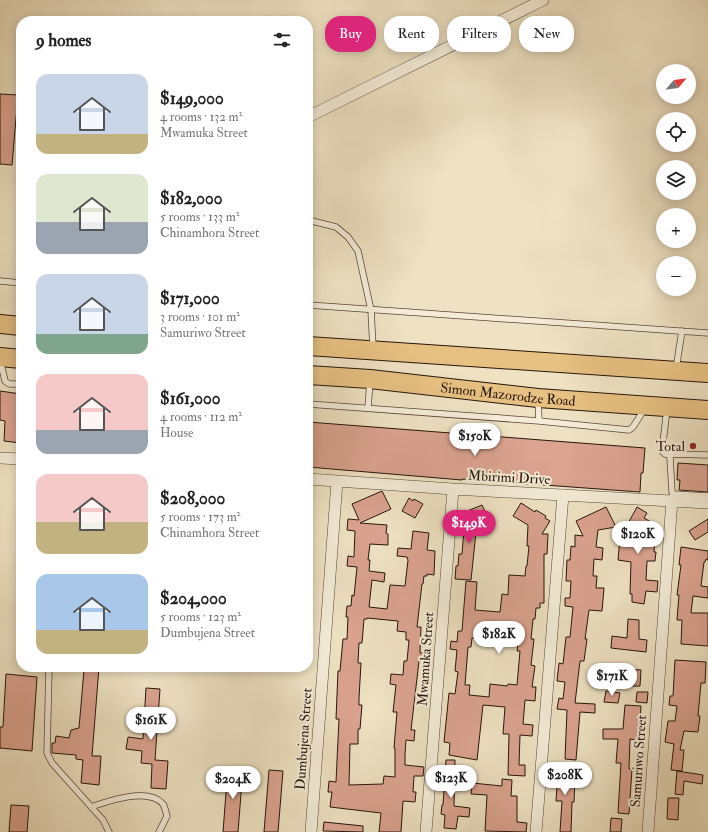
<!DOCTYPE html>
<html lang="en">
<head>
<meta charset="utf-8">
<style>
  :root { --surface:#fff; --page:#f6f6f6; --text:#222; --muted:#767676; --accent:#db2777 }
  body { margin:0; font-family:"IM FELL Double Pica",serif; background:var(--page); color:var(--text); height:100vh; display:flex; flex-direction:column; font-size:15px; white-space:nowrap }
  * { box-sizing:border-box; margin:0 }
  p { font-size:13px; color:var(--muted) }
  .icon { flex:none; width:22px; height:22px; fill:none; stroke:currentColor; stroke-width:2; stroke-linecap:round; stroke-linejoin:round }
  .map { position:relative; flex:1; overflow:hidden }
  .details { position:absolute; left:16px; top:16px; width:297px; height:656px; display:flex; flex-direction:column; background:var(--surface); border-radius:16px; box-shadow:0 2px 10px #0003 }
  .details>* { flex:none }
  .banner { position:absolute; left:325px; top:16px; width:323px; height:36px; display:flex; gap:8px }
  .needle { width:26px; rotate:62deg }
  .controls { position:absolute; left:656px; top:64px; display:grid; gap:8px }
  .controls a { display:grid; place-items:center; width:40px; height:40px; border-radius:50%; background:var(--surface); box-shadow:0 2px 10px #0003; font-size:20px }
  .price { position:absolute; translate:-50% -34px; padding:0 9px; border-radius:14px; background:#fff; color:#222; font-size:13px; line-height:26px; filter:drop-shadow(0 1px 2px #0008) }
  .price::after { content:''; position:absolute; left:50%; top:24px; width:12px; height:9px; margin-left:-6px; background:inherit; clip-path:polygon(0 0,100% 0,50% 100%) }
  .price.on { background:var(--accent); color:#fff }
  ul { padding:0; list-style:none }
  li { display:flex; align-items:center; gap:12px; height:100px; padding:0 20px }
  li span { display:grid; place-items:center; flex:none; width:112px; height:80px; border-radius:12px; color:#555 }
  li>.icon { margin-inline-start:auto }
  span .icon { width:48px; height:48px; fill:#fffc; stroke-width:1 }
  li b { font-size:17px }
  h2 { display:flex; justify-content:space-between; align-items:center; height:48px; padding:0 20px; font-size:17px }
  .tag { padding:0 14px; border-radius:16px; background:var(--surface); box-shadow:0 2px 10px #0003; font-size:14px; line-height:36px }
  .tag.on { background:var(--accent); color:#fff }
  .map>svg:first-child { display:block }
  .building { fill:#dba390; stroke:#26150b; fill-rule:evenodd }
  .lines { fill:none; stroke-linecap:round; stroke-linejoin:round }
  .service-casing { stroke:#584839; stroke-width:7 }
  .minor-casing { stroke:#584839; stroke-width:12 }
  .trunk-casing { stroke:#26150b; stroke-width:20 }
  .service { stroke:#f4ecd8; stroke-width:5.5 }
  .minor { stroke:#f4ecd8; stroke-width:11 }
  .trunk { stroke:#e7c182; stroke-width:18 }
  .poi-dot { fill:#8f2418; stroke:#f4ecd8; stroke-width:1.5 }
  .labels { text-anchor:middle; stroke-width:4; stroke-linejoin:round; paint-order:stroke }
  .street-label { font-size:14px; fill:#26150b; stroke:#f4ecd8 }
  .poi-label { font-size:14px; fill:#26150b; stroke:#f4ecd8; text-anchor:end }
</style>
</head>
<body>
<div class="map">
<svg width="708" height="832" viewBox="0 0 708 832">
  <rect width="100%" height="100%" fill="#eee2c3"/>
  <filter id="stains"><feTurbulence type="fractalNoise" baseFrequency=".005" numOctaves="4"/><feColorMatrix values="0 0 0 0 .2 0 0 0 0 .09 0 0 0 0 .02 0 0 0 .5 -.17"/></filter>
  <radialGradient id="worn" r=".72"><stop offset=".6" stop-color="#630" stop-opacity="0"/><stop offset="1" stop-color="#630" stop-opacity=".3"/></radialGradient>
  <path class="building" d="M0 94 18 95 12 165 0 164Z
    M0 391 21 394V443L4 441 5 421 0 420Z
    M308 422 645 448 643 473H641L640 492 462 479V480L308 467Z
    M678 463 708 465V492L679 490 680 480H677Z
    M382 491 391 509 360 523 387 525 386 533 388 534V545L370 544 368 560H370L369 571 385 573 384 582 372 580 369 607 387 609 390 585 405 586 408 560 407 557 397 556 398 548 411 549 413 531 429 533 427 550 435 551 434 575 427 574V576H424L423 584H422L417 627H421L420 653H428V661H419L411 730H415L414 741 406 740 405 754V765L424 767 423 776H414L413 792H416L415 802 403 801 401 832H379L381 813 330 807 332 792H328L329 781 336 782 339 719H336L338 671H340L343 639H347L348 617H346L347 606H351L352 595 354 596 357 567 347 566 348 556 354 557 355 531 347 530 348 519 359 520 352 504ZM367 618 398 621 397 631 406 632V640H409L407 661H404L403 675 391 674 390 684 396 685 393 712H397L394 748H395V777L384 776 383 784 349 785 350 744H358V729H360L362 705H359V698L361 663H358L359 643H362L364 619H367Z
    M409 498 413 501 414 499 423 504 415 518 402 511Z
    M521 503 535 512 536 510 546 516 545 518 550 521 542 534H548L547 554H544V603H540V608H536L535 619H533L531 639H534L531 665 535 666 532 687H536L535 701 525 700 523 724 533 725 532 736 520 735 519 765H525V776L508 775 509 734H503L505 707 483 705 477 760 449 755 450 743 444 742 449 693 455 694 458 672 455 671 457 650 450 649 451 641 457 642 458 631H462L466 581 477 582 475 610 500 612 502 594 508 595 509 575 525 576 526 566H527L529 546H527L528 525 513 516ZM492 627 520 630 517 651H520L517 685 508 684 507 686 490 684 489 697 469 695 470 685H465L468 647H471L472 638 491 639Z
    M482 505 488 518 477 523 471 580 455 579 456 566H458L459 554H462L464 529 473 530 465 512Z
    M606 507 616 527 598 530 596 547 603 548 602 560 594 559 593 576H597L596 588H604L602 611 589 610 585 639H587L584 661H580L575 703 595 704V713L580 712 576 760 565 759 567 710 557 709 559 698 563 699 565 682 557 681 559 663 563 664 566 637H570L573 607 565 606V598H570L571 581H566L567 560H570L571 546 575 547V535L583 536 576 521Z
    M637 507 647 513 644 518 654 524 646 538 655 539 654 552H656L655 561H647L646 580 658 581 657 592 646 591 644 604 632 602V594H630L631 562 618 560 620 538Z
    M708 519V532L695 540 689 531Z
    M681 547 708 551V560L706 559 705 562H704L701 586 708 587V598L693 596 691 613H708V646L681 644 682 620H677L679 595H677L681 565H679Z
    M628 619 639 620V639L647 640 646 652 611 648 612 636 627 638Z
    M675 660 706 662 705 683H701L698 716H700L698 732 684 731 680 750H684L682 771 671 770 674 744 665 742 668 721H675L677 706 669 705 670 696H673Z
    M89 667H99L92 756H101L99 785 81 783 83 760 76 759V755L52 753V743H55L56 736 69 738 71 730 79 728 84 670H89Z
    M627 669 641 670 640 686H627Z
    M6 674 37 677 32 751 0 748V727H3Z
    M146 688 160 689 155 760 168 761 166 789 151 788 152 764 141 763 142 751 126 749 128 737 143 739Z
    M606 691 620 693 618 703 604 702Z
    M637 692H648L647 703 636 702Z
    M625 705 641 706 640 721H644L642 741 630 739 629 769H632L629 814 618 813 621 763H616L618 739H603V729H623Z
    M446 760H455L454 806 470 808 469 817 458 816 456 829 444 828 445 815 441 814 442 805H443Z
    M228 767 243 768 238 832H223Z
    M560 767 571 768V777H575L574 802H572L571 832H560L562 801H556L557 787H552L553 776H559Z
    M269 770 283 771 278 832H264Z
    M677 771 703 775 702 784 684 781 683 795 675 794Z
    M502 779 512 780 511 796H517V822L527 823 526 832 485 831 487 795 471 794 472 783 502 786Z
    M668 798H679L678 820 667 819Z
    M11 805 29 806 27 832H9Z
    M611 818 622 819 621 832H610Z
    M324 822 363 826V832L323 831Z"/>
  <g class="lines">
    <defs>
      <path id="service" d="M308 220 336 227 348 237 358 251 371 310 373 348
        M0 281 21 283
        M308 305 708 333
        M0 359 5 381 9 384H21
        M676 369 682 331
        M538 400 539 421
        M308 404 539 421 629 430 633 427 645 408
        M368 408 370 381
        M667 409 662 451 665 454 670 455
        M708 455 672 454 670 457 672 492 673 494 708 496
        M49 667 47 753 52 763 103 820 109 832
        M91 807C108 801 148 787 163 804 165 807 166 813 167 816L159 832"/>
      <path id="minor" d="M308 117 543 0
        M0 458 21 459
        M308 479 453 489 708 503
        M311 832 337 481
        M426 832 453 489
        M536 832 563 495
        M648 832 672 500"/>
      <g id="trunk">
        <path d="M0 324 21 326"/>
        <path d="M308 346 708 373"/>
        <path d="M0 357 21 359"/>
        <path id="s1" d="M308 375 370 379 538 398 708 410"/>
      </g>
    </defs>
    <use href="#service" class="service-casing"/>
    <use href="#minor" class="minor-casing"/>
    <use href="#trunk" class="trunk-casing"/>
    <use href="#service" class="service"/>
    <use href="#minor" class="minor"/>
    <use href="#trunk" class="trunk"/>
  </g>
  <circle class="poi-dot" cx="693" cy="446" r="4"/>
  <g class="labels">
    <g class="street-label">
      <text dy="5" stroke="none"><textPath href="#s1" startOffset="201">Simon Mazorodze Road</textPath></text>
      <text transform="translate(509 477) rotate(3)" y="5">Mbirimi Drive</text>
      <text transform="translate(425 659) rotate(-86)" y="5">Mwamuka Street</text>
      <text transform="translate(303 739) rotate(-86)" y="5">Dumbujena Street</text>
      <text transform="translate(638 761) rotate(-86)" y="5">Samuriwo Street</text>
    </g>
    <g class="poi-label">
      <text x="685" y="451">Total</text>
    </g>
  </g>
  <rect width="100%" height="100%" filter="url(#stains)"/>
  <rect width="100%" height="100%" fill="url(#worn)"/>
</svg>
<div class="controls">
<a><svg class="needle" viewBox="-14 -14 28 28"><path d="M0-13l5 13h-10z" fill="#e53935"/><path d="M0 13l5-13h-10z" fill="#767676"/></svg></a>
<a><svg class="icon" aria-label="locate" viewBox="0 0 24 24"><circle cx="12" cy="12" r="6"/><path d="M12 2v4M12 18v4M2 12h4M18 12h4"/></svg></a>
<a><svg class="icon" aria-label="layers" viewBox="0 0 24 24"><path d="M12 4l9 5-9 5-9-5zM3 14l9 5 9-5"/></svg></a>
<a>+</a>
<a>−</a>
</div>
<b class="price" style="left:475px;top:457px">$150K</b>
<b class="price on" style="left:469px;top:544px">$149K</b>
<b class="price" style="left:638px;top:555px">$120K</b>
<b class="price" style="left:499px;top:655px">$182K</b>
<b class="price" style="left:612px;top:697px">$171K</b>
<b class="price" style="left:151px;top:741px">$161K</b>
<b class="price" style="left:565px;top:796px">$208K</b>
<b class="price" style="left:451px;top:799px">$123K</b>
<b class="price" style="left:233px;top:800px">$204K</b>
<div class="banner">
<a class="tag on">Buy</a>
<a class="tag">Rent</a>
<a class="tag">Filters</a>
<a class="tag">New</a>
</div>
<section class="details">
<h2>9 homes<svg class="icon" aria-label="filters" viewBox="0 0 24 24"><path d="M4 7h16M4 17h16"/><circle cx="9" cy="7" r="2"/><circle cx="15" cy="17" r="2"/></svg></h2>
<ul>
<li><span style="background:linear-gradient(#c9d6e8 75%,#c2b280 0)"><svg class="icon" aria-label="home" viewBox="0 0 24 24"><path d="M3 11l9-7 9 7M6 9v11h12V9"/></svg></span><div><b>$149,000</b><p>4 rooms · 132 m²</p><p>Mwamuka Street</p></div></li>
<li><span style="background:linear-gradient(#dfe7d0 60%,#9aa5b1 0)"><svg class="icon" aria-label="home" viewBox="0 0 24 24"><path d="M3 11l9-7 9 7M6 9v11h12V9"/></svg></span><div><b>$182,000</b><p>5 rooms · 133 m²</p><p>Chinamhora Street</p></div></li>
<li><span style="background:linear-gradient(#c9d6e8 75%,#7fa58c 0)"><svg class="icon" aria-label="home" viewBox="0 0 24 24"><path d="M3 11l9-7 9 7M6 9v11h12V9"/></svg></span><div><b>$171,000</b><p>3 rooms · 101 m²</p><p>Samuriwo Street</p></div></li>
<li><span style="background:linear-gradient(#f6c9c9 70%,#9aa5b1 0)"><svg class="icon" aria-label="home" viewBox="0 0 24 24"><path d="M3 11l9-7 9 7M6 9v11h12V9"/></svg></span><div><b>$161,000</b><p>4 rooms · 112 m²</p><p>House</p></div></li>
<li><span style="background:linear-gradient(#f6c9c9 60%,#c2b280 0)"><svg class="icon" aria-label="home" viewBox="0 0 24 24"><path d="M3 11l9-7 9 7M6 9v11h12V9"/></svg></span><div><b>$208,000</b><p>5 rooms · 173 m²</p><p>Chinamhora Street</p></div></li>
<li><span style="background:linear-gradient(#a9c7e8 70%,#c2b280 0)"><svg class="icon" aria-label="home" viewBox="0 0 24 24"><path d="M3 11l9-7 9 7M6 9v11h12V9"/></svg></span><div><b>$204,000</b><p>5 rooms · 123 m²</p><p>Dumbujena Street</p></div></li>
</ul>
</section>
</div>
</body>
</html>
